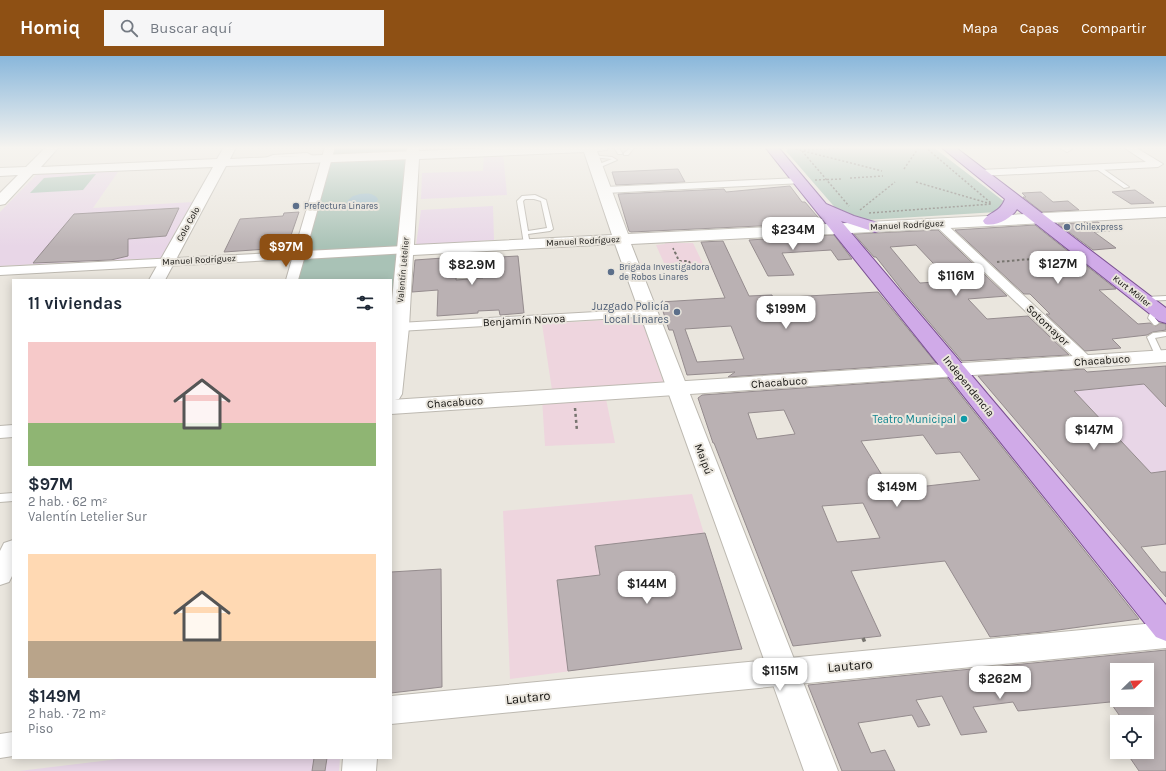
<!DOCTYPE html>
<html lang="es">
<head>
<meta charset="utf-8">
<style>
  :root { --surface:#fff; --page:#f6f6f7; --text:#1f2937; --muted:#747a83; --accent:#8e5014 }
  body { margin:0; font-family:Karla,sans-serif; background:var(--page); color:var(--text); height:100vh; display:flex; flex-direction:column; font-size:15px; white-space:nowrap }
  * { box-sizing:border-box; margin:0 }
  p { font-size:13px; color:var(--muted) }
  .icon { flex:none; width:22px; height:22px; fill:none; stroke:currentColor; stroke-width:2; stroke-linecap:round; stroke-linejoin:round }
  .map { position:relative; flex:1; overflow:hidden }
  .details { position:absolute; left:12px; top:223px; width:380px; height:480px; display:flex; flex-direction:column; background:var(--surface); border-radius:0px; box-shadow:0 2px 10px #0003 }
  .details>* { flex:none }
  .needle { width:26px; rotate:67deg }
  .buttons { position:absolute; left:1110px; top:607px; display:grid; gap:8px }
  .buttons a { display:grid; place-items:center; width:44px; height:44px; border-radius:0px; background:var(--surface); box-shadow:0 2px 10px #0003; font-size:20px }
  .price { position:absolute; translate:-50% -34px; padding:0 9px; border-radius:8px; background:#fff; color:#222; font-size:13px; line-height:26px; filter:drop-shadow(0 1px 2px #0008) }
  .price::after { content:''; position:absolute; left:50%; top:24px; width:12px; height:9px; margin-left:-6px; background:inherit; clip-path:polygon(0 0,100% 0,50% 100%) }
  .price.active { background:var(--accent); color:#fff }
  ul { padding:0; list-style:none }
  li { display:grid; align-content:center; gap:8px; height:212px; padding:0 16px }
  li span { display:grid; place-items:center; height:124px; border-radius:0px; color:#555 }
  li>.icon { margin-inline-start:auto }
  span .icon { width:72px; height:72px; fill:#fffc; stroke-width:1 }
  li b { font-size:17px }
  h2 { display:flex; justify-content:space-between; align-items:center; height:48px; padding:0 16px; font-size:17px }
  header { display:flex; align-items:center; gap:24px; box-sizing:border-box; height:56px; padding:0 20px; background:var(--accent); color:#fff }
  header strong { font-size:19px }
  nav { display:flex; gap:22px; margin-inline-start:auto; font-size:14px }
  .search { width:280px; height:36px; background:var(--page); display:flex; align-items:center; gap:10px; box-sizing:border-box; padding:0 14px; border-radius:0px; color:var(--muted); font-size:15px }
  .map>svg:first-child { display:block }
  .commercial { fill:#eed5de }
  .education { fill:#e8d6e7 }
  .green { fill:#a9c2b6 }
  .water { fill:#9abbc8 }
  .building { fill:#bab1b3; stroke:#958c8e; fill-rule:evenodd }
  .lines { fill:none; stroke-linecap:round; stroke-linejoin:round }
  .service-casing { stroke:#bdb9b1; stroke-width:2 }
  .minor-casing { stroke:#bdb9b1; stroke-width:2 }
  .tertiary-casing { stroke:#bdb9b1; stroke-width:2 }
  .secondary-casing { stroke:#bdb9b1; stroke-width:2 }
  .primary-casing { stroke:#7a5092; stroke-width:2 }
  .path-far3 { stroke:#787570; stroke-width:1.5; stroke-dasharray:2 2; stroke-linecap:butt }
  .path-far2 { stroke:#787570; stroke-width:2; stroke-dasharray:2.5 2.5; stroke-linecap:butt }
  .path-far1 { stroke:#787570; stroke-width:2.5; stroke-dasharray:3 3; stroke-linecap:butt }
  .path { stroke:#787570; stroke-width:3.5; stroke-dasharray:4 4; stroke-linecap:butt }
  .service { fill:#fff; fill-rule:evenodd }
  .minor { fill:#fff; fill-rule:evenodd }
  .tertiary { fill:#fff; fill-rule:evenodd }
  .secondary { fill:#fff; fill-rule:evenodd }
  .primary { fill:#d0aae8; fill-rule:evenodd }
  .service-dot { fill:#5c6f8a; stroke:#eae6de; stroke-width:1.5 }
  .culture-dot { fill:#0f9aa8; stroke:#eae6de; stroke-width:1.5 }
  .labels { text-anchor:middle; stroke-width:4; stroke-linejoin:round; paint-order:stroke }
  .far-service-label { font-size:9px; fill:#4e5e75; stroke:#eae6de; text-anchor:start }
  .far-street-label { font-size:9px; fill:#13120f; stroke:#eae6de }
  .service-label { font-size:11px; fill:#4e5e75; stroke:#eae6de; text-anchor:end }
  .street-label { font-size:11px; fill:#13120f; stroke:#eae6de }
  .culture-label { font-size:11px; fill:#0d838f; stroke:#eae6de; text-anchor:end }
  .near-street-label { font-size:13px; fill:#13120f; stroke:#eae6de }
</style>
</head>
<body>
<header>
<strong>Homiq</strong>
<div class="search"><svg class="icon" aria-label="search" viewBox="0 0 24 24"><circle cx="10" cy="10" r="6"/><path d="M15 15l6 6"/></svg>Buscar aquí</div>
<nav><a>Mapa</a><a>Capas</a><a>Compartir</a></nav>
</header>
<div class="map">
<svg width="1166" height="715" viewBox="0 0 1166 715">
  <rect width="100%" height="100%" fill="#eae6de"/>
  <path class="commercial" d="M676 184 677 187H693L706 214 668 216 656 189 665 188V185Z
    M641 262 664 328 552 334 542 268Z
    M605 338 615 387 545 390 542 342Z
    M692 438 739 593 510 623 503 455Z"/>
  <path class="education" d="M503 98 507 139 421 143 422 117 483 115 484 99Z
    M120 113 93 152 193 146 161 202 0 210V156L37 118Z
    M493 150 494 184 416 189 421 154Z
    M1166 310V438L1028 321Z
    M127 702H340L339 715H19Z"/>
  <path class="green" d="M335 91H407L391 265V224H296Z
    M790 91H933L1006 147 997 156 865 164 838 155 786 95Z
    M96 118 83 134 30 137 44 122Z"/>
  <path class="water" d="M360 138C367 137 374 137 378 143L377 146C371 151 364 152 355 153L362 150V148L357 146 351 148 349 151 347 149V145L353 140Z"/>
  <path class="building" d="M678 113 685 126 616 129 612 116Z
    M790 130 802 146H805L823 167 631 176 629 175 618 138 724 133 726 136Z
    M1135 134 1154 147 1131 148 1112 136Z
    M1041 136 1053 146 1068 145 1079 154 1042 156 1023 141H1026L1022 137Z
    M179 152 166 180 128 183V200L111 204 33 207 74 158Z
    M299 156 288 188 282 192 224 196 240 163 283 160 284 157Z
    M1098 166 1110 175 1094 176 1116 192 1093 194 1058 168Z
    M1035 169 1116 233 1099 234 1138 268 1150 267 1156 270 1160 267 1166 268V274L1153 276 1147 279 1112 283 1121 292 1085 295 1046 258H1050L1030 238H1024L955 174Z
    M938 174 1007 240 968 243 987 263 1028 260 1069 299 962 305 902 234 876 201H874L854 178ZM916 189 950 225 920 227 890 191Z
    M834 179 852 203 838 204 831 194 782 197 794 219 768 220 749 184Z
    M723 185 749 240 772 239 773 242 878 236 936 307 728 321 735 316 687 319 673 274H669L660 246 725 242 701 186ZM731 270 744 303 697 306 685 273Z
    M518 200 524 257 500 259 499 254 478 255V257L437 260 438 234 412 236 415 204 457 201 456 224 483 222 482 202Z
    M1166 310V351L1144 328 1074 335 1151 417 1166 415V488L1141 491 1161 516H1166V541L978 320 1084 313 1087 316Z
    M947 322 1139 563 1043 576 990 581 945 505 851 515 881 580 793 590 714 387H713L698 342 702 339ZM784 354 795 378 757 383 748 357ZM923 379 936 398 960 396 980 424 891 434 861 385ZM863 447 880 482 837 486 822 450Z
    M705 477 742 593 568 615 557 524 600 519 595 490Z
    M441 513 442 631 391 637V516Z
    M1166 594V715H1139L1126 696H1147V666H1124L1110 646 1018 655 1013 646 973 651 987 676 961 679 942 640 916 644 930 669 918 671 912 659 858 667 871 697 885 694 895 715H842L808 629ZM1117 614H1147V644H1117Z
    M314 702H327L325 715H312Z"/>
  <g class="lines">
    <defs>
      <path id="service" d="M614 91H618L622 97V98H618Z
        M631 91H635L628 99H624V97Z
        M307 97 317 102V104H313L306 100 274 101 260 106 258 105 273 99Z
        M590 99 612 101 617 104 596 113 593 111 594 110 612 103 592 101 590 100Z
        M1095 110H1099L1129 131 1124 132 1095 112Z
        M535 139 546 144 553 173 550 175 528 178 530 188 527 190 524 188 517 145 522 140ZM525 143H534L541 145 547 172 528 175 523 145Z
        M1166 240V244L1145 245 1142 243 1145 241Z
        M1155 250 1158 252 1155 262 1159 267 1156 269H1154L1148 262 1152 252Z
        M1164 276H1166V280L1155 282 1164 301 1160 303 1156 301 1147 281 1153 277Z
        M13 437V445L0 446V438Z"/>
      <path id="minor" d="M325 91H335L306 195 404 190 408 191 410 194 408 197 304 203 298 224H286L292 203 0 219V211L294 196Z
        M1058 91H1070L1072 93 1067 96Z
        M1123 91H1135L1163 108 1158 111 980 120 975 117 980 114 1146 106Z
        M799 122 804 125 803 127 605 137 600 134 605 131Z
        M939 164 943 165 1091 302 1093 305 1091 308 1086 310 1081 308 935 169 933 167 935 165Z
        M649 253 654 254 656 257 654 260 399 275 394 274 392 271 394 268 399 267Z
        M13 369V381L0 382V370Z
        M13 676V700L0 702V678Z"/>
      <path id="tertiary" d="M46 91H59L41 111 217 103 224 91H236L230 103 413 95 417 96 419 99 417 102 413 103 226 110 165 224H149L213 111 33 118 5 148 0 149V137L18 119 0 120V112L26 111Z
        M1166 294V306L391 358V344Z
        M13 484V518L9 526 0 529V495L4 487Z
        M1166 566V592L391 668V640Z"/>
      <path id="secondary" d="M407 91H419V95L512 91H608L607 94 597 95 628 178 1166 151V161L631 188 838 715H804L615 188 413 199 409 271 402 338 399 343 391 345V254ZM584 96 612 179 414 189 419 103Z
        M343 702H377L376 715H342Z"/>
      <path id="primary" d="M765 91H778L826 148 854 160 881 168 883 171 881 174 875 176 841 165 1166 549V585L1156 581Z
        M941 91H955L1166 252V267L1159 265 1017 153C1012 162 996 171 985 168L983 165C990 155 1000 157 1005 143Z"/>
    </defs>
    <use href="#service" class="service-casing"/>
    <use href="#minor" class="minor-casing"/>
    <use href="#tertiary" class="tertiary-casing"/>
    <use href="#secondary" class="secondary-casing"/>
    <use href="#primary" class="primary-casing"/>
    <path class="path-far3" d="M788 91 882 115
      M925 91 991 147
      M804 94 864 91
      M802 95 849 150
      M904 113 919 91
      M850 122 883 120
      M815 124 841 123
      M916 126 991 148
      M860 154 895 126
      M869 157 992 148
      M673 192 675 197"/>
    <path class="path-far2" d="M675 196 679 205H689L692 213
      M997 206 1066 200"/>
    <path class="path-far1" d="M575 352 577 375"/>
    <path class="path" d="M863 582 866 589"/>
    <use href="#service" class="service"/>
    <use href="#minor" class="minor"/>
    <use href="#tertiary" class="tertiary"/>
    <use href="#secondary" class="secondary"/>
    <use href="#primary" class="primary"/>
  </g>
  <linearGradient id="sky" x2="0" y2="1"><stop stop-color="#89b7db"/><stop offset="0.48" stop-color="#f6f4f0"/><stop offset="1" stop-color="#f6f4f0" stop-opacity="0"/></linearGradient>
  <rect width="1166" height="191" fill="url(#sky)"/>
  <g class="service-dot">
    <circle cx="296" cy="150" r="4"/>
    <circle cx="1067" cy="171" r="4"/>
    <circle cx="611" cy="216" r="4"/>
    <circle cx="677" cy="256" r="4"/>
  </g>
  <circle class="culture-dot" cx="964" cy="363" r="4"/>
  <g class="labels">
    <g class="far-service-label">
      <text x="304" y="153">Prefectura Linares</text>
      <text x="1075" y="174">Chilexpress</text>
      <text x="619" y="214">Brigada Investigadora<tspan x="619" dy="10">de Robos Linares</tspan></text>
    </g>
    <g class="far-street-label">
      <text transform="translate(188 168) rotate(-61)" y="3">Colo Colo</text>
      <text transform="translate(907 169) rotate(-3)" y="3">Manuel Rodríguez</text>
      <text transform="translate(583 185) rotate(-3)" y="3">Manuel Rodríguez</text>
      <text transform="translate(199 204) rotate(-3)" y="3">Manuel Rodríguez</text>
      <text transform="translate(403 214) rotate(-85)" y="3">Valentín Letelier</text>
      <text transform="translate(1132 235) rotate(38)" y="3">Kurt Möller</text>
    </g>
    <g class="service-label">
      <text x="669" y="254">Juzgado Policía<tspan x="669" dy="13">Local Linares</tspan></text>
    </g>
    <g class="street-label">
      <text transform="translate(524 264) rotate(-3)" y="4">Benjamín Novoa</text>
      <text transform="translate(1048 269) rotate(43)" y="4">Sotomayor</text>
      <text transform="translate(1102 304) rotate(-4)" y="4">Chacabuco</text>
      <text transform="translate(779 326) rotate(-4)" y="4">Chacabuco</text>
      <text transform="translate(969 330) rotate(51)" y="4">Independencia</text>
      <text transform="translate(455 346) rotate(-4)" y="4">Chacabuco</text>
      <text transform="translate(704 403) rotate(69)" y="4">Maipú</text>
    </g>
    <g class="culture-label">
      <text x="956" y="367">Teatro Municipal</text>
    </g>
    <g class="near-street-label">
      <text transform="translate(850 609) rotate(-5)" y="5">Lautaro</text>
      <text transform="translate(528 641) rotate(-6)" y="5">Lautaro</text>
    </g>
  </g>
</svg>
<div class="buttons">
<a><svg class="needle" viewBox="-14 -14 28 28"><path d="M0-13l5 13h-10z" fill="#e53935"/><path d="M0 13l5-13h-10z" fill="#747a83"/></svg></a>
<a><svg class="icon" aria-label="locate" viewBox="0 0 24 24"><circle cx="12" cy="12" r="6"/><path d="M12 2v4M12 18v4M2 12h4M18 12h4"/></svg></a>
</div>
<b class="price" style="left:793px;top:195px">$234M</b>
<b class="price active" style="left:286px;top:212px">$97M</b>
<b class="price" style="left:1058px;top:229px">$127M</b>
<b class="price" style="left:472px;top:230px">$82.9M</b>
<b class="price" style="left:956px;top:241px">$116M</b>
<b class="price" style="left:786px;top:274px">$199M</b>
<b class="price" style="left:1094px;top:395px">$147M</b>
<b class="price" style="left:897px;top:452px">$149M</b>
<b class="price" style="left:647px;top:549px">$144M</b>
<b class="price" style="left:780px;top:636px">$115M</b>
<b class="price" style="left:1000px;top:644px">$262M</b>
<section class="details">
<h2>11 viviendas<svg class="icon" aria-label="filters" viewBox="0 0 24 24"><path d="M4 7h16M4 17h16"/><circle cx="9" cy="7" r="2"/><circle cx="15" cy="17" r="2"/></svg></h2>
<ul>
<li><span style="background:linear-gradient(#f6c9c9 65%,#8fb573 0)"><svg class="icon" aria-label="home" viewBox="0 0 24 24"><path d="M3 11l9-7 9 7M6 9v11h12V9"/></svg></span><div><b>$97M</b><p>2 hab. · 62 m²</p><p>Valentín Letelier Sur</p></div></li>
<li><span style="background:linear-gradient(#ffd9b3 70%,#b9a48a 0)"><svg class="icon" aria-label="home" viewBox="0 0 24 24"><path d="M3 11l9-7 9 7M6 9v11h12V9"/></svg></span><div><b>$149M</b><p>2 hab. · 72 m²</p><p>Piso</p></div></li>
</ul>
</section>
</div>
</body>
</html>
